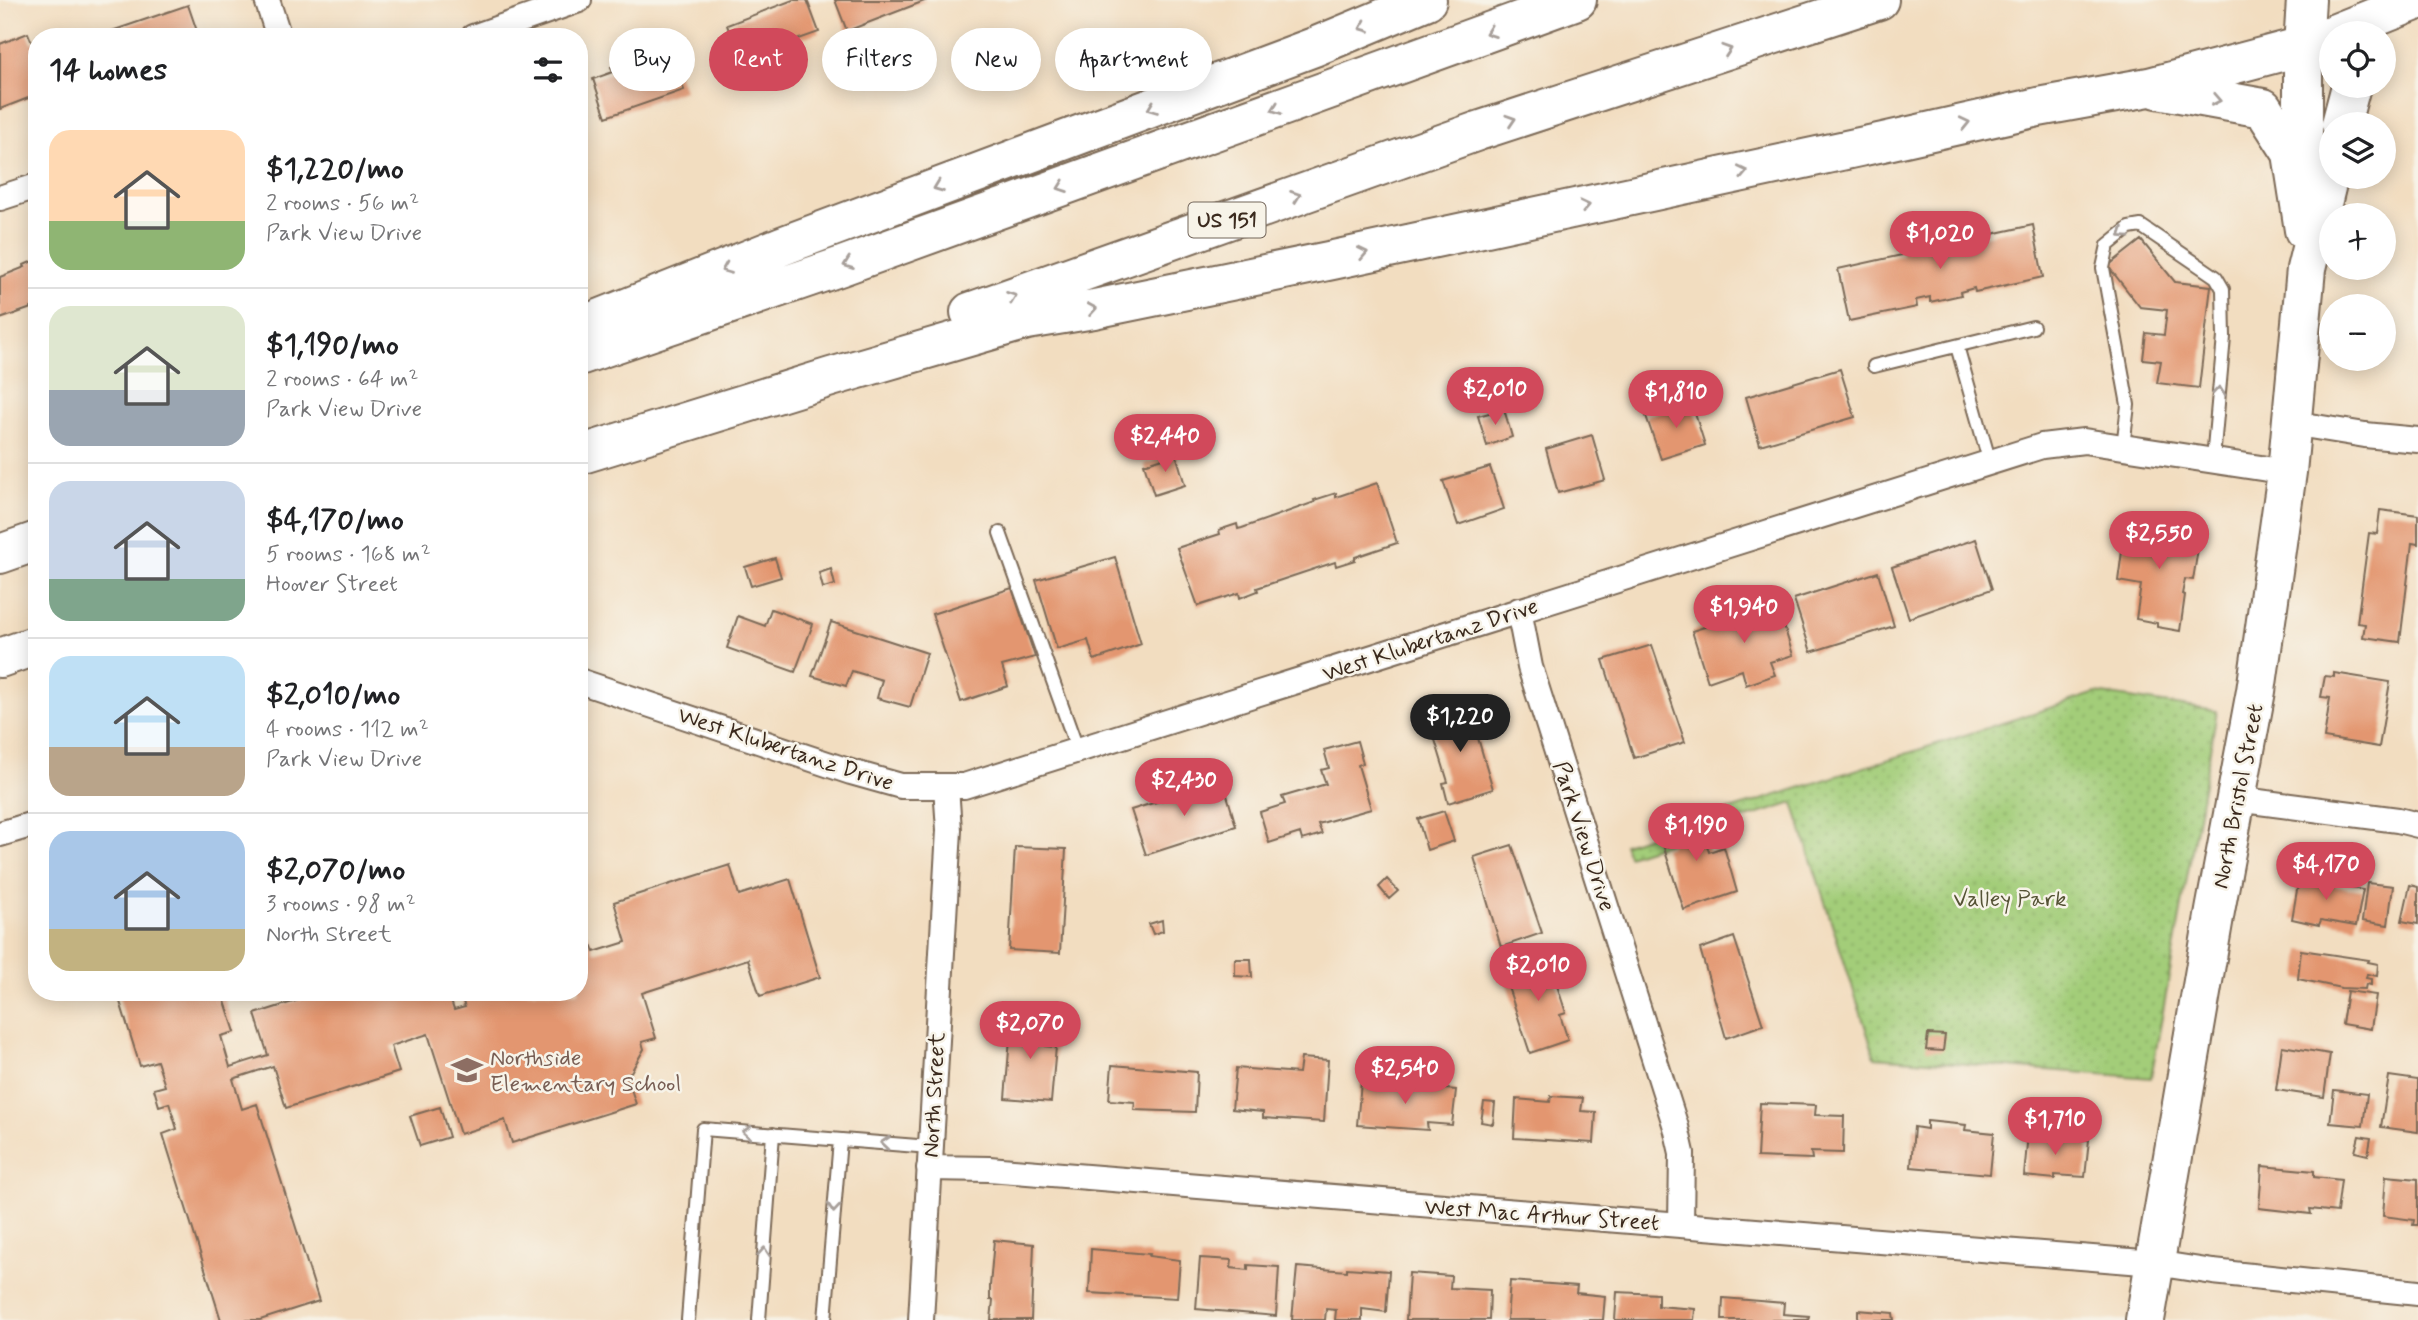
<!DOCTYPE html>
<html lang="en">
<head>
<meta charset="utf-8">
<style>
  :root { --surface:#fff; --page:#f6f6f6; --text:#202124; --muted:#757577; --line:#e0e0e0; --accent:#d1495b }
  body { margin:0; font-family:Mynerve,sans-serif; background:var(--page); color:var(--text); height:100vh; display:flex; flex-direction:column; font-size:26px; white-space:nowrap }
  * { box-sizing:border-box; margin:0 }
  p { font-size:23px; color:var(--muted) }
  .icon { flex:none; width:38px; height:38px; fill:none; stroke:currentColor; stroke-width:2; stroke-linecap:round; stroke-linejoin:round }
  .map { position:relative; flex:1; overflow:hidden }
  .details { position:absolute; left:28px; top:28px; width:560px; height:973px; display:flex; flex-direction:column; background:var(--surface); border-radius:28px; box-shadow:0 4px 18px #0003 }
  .details>* { flex:none }
  .guide { position:absolute; left:609px; top:28px; width:665px; height:63px; display:flex; gap:14px }
  .tools { position:absolute; left:2319px; top:21px; display:grid; gap:14px }
  .tools a { display:grid; place-items:center; width:77px; height:77px; border-radius:50%; background:var(--surface); box-shadow:0 4px 18px #0003; font-size:35px }
  .price { position:absolute; translate:-50% -60px; padding:0 16px; border-radius:24px; background:var(--accent); color:#fff; font-size:23px; line-height:46px; filter:drop-shadow(0 2px 4px #0008) }
  .price::after { content:''; position:absolute; left:50%; top:42px; width:21px; height:16px; margin-left:-10px; background:inherit; clip-path:polygon(0 0,100% 0,50% 100%) }
  .price.on { background:#222; color:#fff }
  ul { padding:0; list-style:none }
  li { display:flex; align-items:center; gap:21px; height:175px; padding:0 21px }
  li+li { border-top:2px solid var(--line) }
  li span { display:grid; place-items:center; flex:none; width:196px; height:140px; border-radius:21px; color:#555 }
  li>.icon { margin-inline-start:auto }
  span .icon { width:84px; height:84px; fill:#fffc; stroke-width:1 }
  li b { font-size:30px }
  h2 { display:flex; justify-content:space-between; align-items:center; height:84px; padding:0 21px; font-size:30px }
  .pill { padding:0 24px; border-radius:32px; background:var(--surface); box-shadow:0 4px 18px #0003; font-size:24px; line-height:63px }
  .pill.on { background:var(--accent); color:#fff }
  .map>svg:first-child { display:block }
  .park { fill:url(#park-dots); stroke:#6f7c4c; stroke-width:2 }
  .building { fill:#e3966f }
  .lines { fill:none; stroke-linecap:round; stroke-linejoin:round }
  .lane-casing { stroke:#7b6957; stroke-width:16 }
  .street-casing { stroke:#7b6957; stroke-width:28 }
  .primary-casing { stroke:#7b6957; stroke-width:42 }
  .highway-casing { stroke:#7b6957; stroke-width:42 }
  .lane { stroke:#fff; stroke-width:12 }
  .street { stroke:#fff; stroke-width:24 }
  .primary { stroke:#fff; stroke-width:38 }
  .highway { stroke:#fff; stroke-width:38 }
  .oneway { stroke:#a79f9a }
  .labels { text-anchor:middle; stroke-width:5; stroke-linejoin:round; paint-order:stroke }
  .shield { fill:#f7f3e8; stroke:#73665b; stroke-width:2 }
  .shield-label { font-size:21px; font-weight:bold; fill:#3b2a1e }
  .street-label { font-size:23px; fill:#3b2a1e; stroke:#f7f3e8 }
  .park-label { font-size:23px; fill:#555335; stroke:#f7f3e8 }
  .education-label { font-size:23px; fill:#785e54; stroke:#f7f3e8; text-anchor:start }
</style>
</head>
<body>
<div class="map">
<svg width="2418" height="1320" viewBox="0 0 2418 1320">
  <defs>
    <pattern id="park-dots" width="8" height="8" patternUnits="userSpaceOnUse" patternTransform="scale(1.75)"><rect width="8" height="8" fill="#a3cd79"/><path d="M2 2h.1M6 6h.1" fill="none" stroke="#8db068" stroke-width="1.8" stroke-linecap="round"/></pattern>
  </defs>
  <rect width="100%" height="100%" fill="#f7f3e8"/>
  <filter id="ink" filterUnits="userSpaceOnUse"><feTurbulence type="fractalNoise" baseFrequency=".0143" numOctaves="2"/><feDisplacementMap in="SourceGraphic" scale="14" xChannelSelector="R" yChannelSelector="G"/><feConvolveMatrix kernelMatrix="1 2 1 2 8 2 1 2 1" color-interpolation-filters="sRGB"/></filter>
  <filter id="wash" filterUnits="userSpaceOnUse"><feTurbulence type="fractalNoise" baseFrequency=".00686" numOctaves="4" result="noise"/><feDisplacementMap in="SourceGraphic" scale="28" xChannelSelector="R" yChannelSelector="G"/><feGaussianBlur stdDeviation="1.57" result="paint"/><feColorMatrix in="noise" values="0 0 0 0 0 0 0 0 0 0 0 0 0 0 0 0 0 1.4 0 .05"/><feComposite in="paint" operator="in"/></filter>
  <g filter="url(#wash)">
    <rect width="100%" height="100%" fill="#f2ddc0"/>
    <path class="park" d="M2096 693 2217 711 2151 1078 1875 1057 1793 803 1628 856 1624 844Z"/>
    <g id="blocks">
      <path class="building" d="M793 0H807L819 32 740 60 727 25Z
        M835 0H927L847 31Z
        M188 5 199 37H98L97 36Z
        M28 33 32 43 37 41V84L34 85 36 95 0 109V44Z
        M670 51 684 90 606 117 593 79 613 72 611 67 647 53 649 59Z
        M2033 225 2043 277 1975 292 1974 288 1960 292 1961 295 1930 302V297L1916 300 1917 307 1849 321 1838 269 1902 255 1900 246 1967 232 1969 239Z
        M2141 240 2175 282 2211 286 2199 388 2157 383 2161 361 2143 359 2146 333 2164 335 2167 310 2140 307 2108 266Z
        M37 259V306L0 319V277L25 267 24 265Z
        M1840 369 1855 417 1760 445 1746 397Z
        M1691 401 1705 445 1661 459 1646 416Z
        M1504 409 1512 437 1487 446 1478 416Z
        M1592 435 1605 480 1558 493 1546 449Z
        M1176 454 1185 485 1154 495 1144 464Z
        M1490 467 1504 509 1458 525 1443 481Z
        M1377 483 1397 543 1355 557V560L1336 566 1335 562 1257 588 1258 591 1240 598 1239 593 1198 606 1177 548 1220 534 1219 530 1237 524 1238 529 1242 528 1315 502 1314 500 1336 493V497Z
        M2380 510 2418 515V544L2412 543 2400 642 2363 637 2365 624 2357 623 2369 533 2377 534Z
        M2126 522 2196 532 2195 548 2198 549 2193 580 2185 579 2182 594 2185 595 2180 631 2157 627V623L2136 619 2141 585 2118 581Z
        M1976 539 1992 589 1909 618 1892 567Z
        M1115 557 1141 644 1094 660 1088 640 1057 649 1036 580Z
        M775 558 781 577 751 586 745 567Z
        M831 569 835 585 823 588 819 573Z
        M1878 572 1894 626 1811 652 1794 599Z
        M1012 588 1035 657 1002 666 1008 686 961 702 932 614Z
        M1777 604 1793 655 1770 662 1775 675 1746 685 1742 670 1708 682 1692 631Z
        M771 609 813 624 795 672 727 648 738 616 765 626Z
        M831 622 927 653 910 707 877 698 882 680 852 671 846 686 812 676Z
        M1652 645 1685 742 1634 758 1603 660Z
        M2334 673 2390 682 2379 747 2324 738 2330 698 2321 697 2325 676 2334 677Z
        M1468 704 1493 789 1448 803 1443 783 1448 782 1428 717Z
        M1357 741 1363 763 1358 765 1371 809 1318 824 1322 834 1302 840 1300 833 1269 843 1260 812 1285 804 1282 797 1326 784 1321 770 1329 768 1324 750Z
        M1223 781 1236 826 1146 855 1131 810Z
        M1696 810 1709 852 1724 847 1737 892 1684 910 1664 848 1671 845 1663 821Z
        M1444 811 1454 841 1427 850 1418 819Z
        M1512 845 1542 933 1501 947 1474 857Z
        M1015 847 1066 849 1060 953 1009 950Z
        M730 865 739 895 790 879 820 977 760 996 748 959 642 993 656 1038 642 1042 644 1049 631 1072 626 1074 636 1104 512 1143 505 1120 460 1134 428 1034 391 1046 399 1072 286 1108 273 1066 233 1079 242 1109 257 1104 319 1301 260 1320H221L163 1134 177 1129 169 1103 159 1106 154 1089 165 1086 157 1061 140 1066 117 992H222L235 1032 221 1036 230 1067 268 1055 255 1014 324 992H448L454 1010 465 1007 463 1002 490 992H579V935L587 933 594 952 626 942 614 902Z
        M2300 873 2337 880 2335 886 2363 890 2356 926 2321 920 2319 925 2292 919Z
        M1387 879 1398 891 1389 899 1379 887Z
        M2367 883 2393 886 2388 925 2362 921Z
        M2410 885 2418 887V924L2402 921Z
        M1162 920 1163 931 1153 934 1149 924Z
        M1734 937 1763 1025 1726 1038 1700 949Z
        M2301 950 2369 960 2368 962 2378 964 2377 976 2367 974 2366 978 2371 979V985L2366 984 2365 989 2341 988 2298 979Z
        M1546 952 1566 1013 1560 1015 1568 1040 1530 1053 1503 972 1537 961 1535 955Z
        M1235 959H1251L1252 977 1235 976Z
        M2347 991 2376 995 2371 1029 2342 1024Z
        M1012 1015 1048 1018 1046 1046 1056 1047 1051 1102 1005 1098Z
        M1928 1034 1945 1035 1943 1051 1926 1050Z
        M2282 1046 2330 1054 2324 1097 2276 1090Z
        M1301 1058 1328 1060 1324 1122 1263 1118V1112L1232 1109 1236 1068 1299 1073Z
        M1112 1065 1197 1072 1195 1112 1134 1110 1135 1102 1109 1100Z
        M2389 1076 2418 1080V1132L2381 1127Z
        M1361 1082 1456 1090 1452 1125 1427 1123 1428 1130 1357 1125Z
        M2334 1090 2367 1094 2363 1126 2330 1123Z
        M1551 1096 1583 1098 1581 1111 1596 1112 1594 1143 1514 1138 1516 1099 1550 1102Z
        M1484 1102 1495 1103 1493 1124 1481 1122Z
        M1760 1103 1816 1105 1815 1115 1844 1116 1843 1153 1811 1152 1812 1159 1757 1157Z
        M440 1107 449 1137 420 1146 410 1116Z
        M1927 1121 1966 1125 1965 1130 1994 1133 1990 1174 1911 1167 1914 1127 1927 1129Z
        M2028 1133 2089 1140 2085 1177 2055 1175V1179L2024 1176Z
        M2359 1136 2371 1138 2368 1155 2355 1152Z
        M2262 1166 2314 1171V1177L2341 1180 2337 1212 2310 1209 2311 1214 2259 1208Z
        M2386 1176 2418 1179V1225H2413L2414 1220 2383 1216Z
        M994 1240 1034 1244 1031 1320H991L993 1300H990V1286Z
        M1091 1249 1150 1254 1149 1256 1180 1260 1177 1298 1089 1293Z
        M1200 1258 1232 1260 1231 1268 1248 1270V1265L1279 1267 1276 1316 1196 1309Z
        M1297 1267 1347 1271V1268L1389 1271 1386 1312 1362 1309V1320H1335L1336 1310 1326 1309 1325 1320H1292Z
        M1409 1273 1451 1276 1450 1288 1490 1290 1489 1320H1406Z
        M1510 1281 1577 1286 1576 1293 1605 1296 1603 1320H1507Z
        M1617 1292 1658 1294V1306L1695 1309 1694 1320H1615Z
        M1723 1298 1784 1303 1783 1314 1809 1316 1808 1320H1722Z
        M1858 1310 1893 1313 1894 1320H1858Z"/>
    </g>
  </g>
  <g filter="url(#ink)">
    <use href="#blocks" fill-opacity="0" stroke="#7b6957" stroke-width="2"/>
    <g class="lines">
      <defs>
        <path id="lane" d="M1957 346 1990 463
          M1874 366 2033 327
          M2123 447 2128 405 2103 268 2108 245 2129 228 2141 226 2216 277 2223 289 2224 337 2213 459
          M1000 533 1078 751
          M688 1320 703 1129 930 1147
          M759 1320 773 1134
          M825 1320 840 1140"/>
        <path id="street" d="M267 0 279 37
          M473 37 579 0
          M0 198 37 186
          M2291 423 2365 435 2418 440
          M1519 610 1530 667 1676 1127 1682 1153 1681 1225
          M579 681 851 772 901 786H964L2042 446 2084 441 2287 472
          M2236 799 2398 820 2418 825
          M0 834 37 823
          M929 1168 989 1169C1378 1202 1766 1231 2155 1263L2213 1272 2418 1293
          M921 1320 949 830 946 786"/>
        <path id="primary" d="M2341 124 2351 86
          M2303 187V46L2306 0
          M2145 1320 2215 911 2256 691 2287 472 2306 269 2331 167"/>
        <path id="highway" d="M2336 33 2418 0
          M2158 89 2263 108 2292 153 2304 230
          M970 312 1478 131 1879 0
          M579 327 782 246 1314 47 1427 0
          M579 356 839 267 1577 0
          M579 455 831 377 1027 320 1094 309 1333 260 1883 142 2038 107 2149 87 2303 46 2331 35
          M0 554 37 541
          M0 658 37 645"/>
      </defs>
      <use href="#lane" class="lane-casing"/>
      <use href="#street" class="street-casing"/>
      <use href="#primary" class="primary-casing"/>
      <use href="#highway" class="highway-casing"/>
      <use href="#lane" class="lane"/>
      <use href="#street" class="street"/>
      <use href="#primary" class="primary"/>
      <use href="#highway" class="highway"/>
    </g>
    <defs><path id="oneway-chevron" d="M-2-3.5L2.5 0L-2 3.5" fill="none" stroke-width="1.6" stroke-linecap="round" stroke-linejoin="round" transform="scale(1.75)"/></defs>
    <g class="oneway">
      <use href="#oneway-chevron" transform="translate(1364 27) rotate(158)"/>
      <use href="#oneway-chevron" transform="translate(1490 32) rotate(160)"/>
      <use href="#oneway-chevron" transform="translate(1727 50) rotate(-18)"/>
      <use href="#oneway-chevron" transform="translate(2216 100) rotate(11)"/>
      <use href="#oneway-chevron" transform="translate(1152 108) rotate(159)"/>
      <use href="#oneway-chevron" transform="translate(1276 109) rotate(160)"/>
      <use href="#oneway-chevron" transform="translate(1511 120) rotate(-18)"/>
      <use href="#oneway-chevron" transform="translate(1965 123) rotate(-13)"/>
      <use href="#oneway-chevron" transform="translate(1743 172) rotate(-12)"/>
      <use href="#oneway-chevron" transform="translate(938 187) rotate(159)"/>
      <use href="#oneway-chevron" transform="translate(1062 187) rotate(160)"/>
      <use href="#oneway-chevron" transform="translate(1296 196) rotate(-20)"/>
      <use href="#oneway-chevron" transform="translate(1585 206) rotate(-12)"/>
      <use href="#oneway-chevron" transform="translate(2123 234) rotate(146)"/>
      <use href="#oneway-chevron" transform="translate(1363 253) rotate(-12)"/>
      <use href="#oneway-chevron" transform="translate(848 264) rotate(160)"/>
      <use href="#oneway-chevron" transform="translate(726 269) rotate(158)"/>
      <use href="#oneway-chevron" transform="translate(1012 297) rotate(-20)"/>
      <use href="#oneway-chevron" transform="translate(1092 309) rotate(-10)"/>
      <use href="#oneway-chevron" transform="translate(2219 391) rotate(-85)"/>
      <use href="#oneway-chevron" transform="translate(747 1132) rotate(-175)"/>
      <use href="#oneway-chevron" transform="translate(885 1143) rotate(-175)"/>
      <use href="#oneway-chevron" transform="translate(834 1208) rotate(95)"/>
      <use href="#oneway-chevron" transform="translate(764 1252) rotate(-86)"/>
    </g>
  </g>
  <defs>
    <symbol id="school-bare" viewBox="-9 -9 18 18"><path d="M0-5L7-2L0 1L-7-2ZM-4 1L0 2.5L4 1V4Q0 6-4 4Z" fill="#8d6e63" stroke="#f7f3e8" stroke-width="2.5" paint-order="stroke"/></symbol>
  </defs>
  <g fill-rule="evenodd">
    <use href="#school-bare" x="445" y="1048" width="44" height="44"/>
  </g>
  <g class="labels">
    <rect class="shield" x="1188.5" y="202.5" width="77" height="35" rx="5"/>
    <g class="shield-label">
      <text x="1227" y="227">US 151</text>
    </g>
    <g class="street-label">
      <text transform="translate(1430 639) rotate(-18)" y="8">West Klubertanz Drive</text>
      <text transform="translate(786 748) rotate(18)" y="8">West Klubertanz Drive</text>
      <text transform="translate(2237 796) rotate(-79)" y="8">North Bristol Street</text>
      <text transform="translate(1585 836) rotate(72)" y="8">Park View Drive</text>
      <text transform="translate(933 1095) rotate(-87)" y="8">North Street</text>
      <text transform="translate(1542 1214) rotate(4)" y="8">West Mac Arthur Street</text>
    </g>
    <g class="park-label">
      <text x="2010" y="906">Valley Park</text>
    </g>
    <g class="education-label">
      <text x="490" y="1065">Northside<tspan x="490" dy="26">Elementary School</tspan></text>
    </g>
  </g>
</svg>
<div class="tools">
<a><svg class="icon" aria-label="locate" viewBox="0 0 24 24"><circle cx="12" cy="12" r="6"/><path d="M12 2v4M12 18v4M2 12h4M18 12h4"/></svg></a>
<a><svg class="icon" aria-label="layers" viewBox="0 0 24 24"><path d="M12 4l9 5-9 5-9-5zM3 14l9 5 9-5"/></svg></a>
<a>+</a>
<a>−</a>
</div>
<b class="price" style="left:1940px;top:271px">$1,020</b>
<b class="price" style="left:1495px;top:427px">$2,010</b>
<b class="price" style="left:1676px;top:430px">$1,810</b>
<b class="price" style="left:1165px;top:474px">$2,440</b>
<b class="price" style="left:2159px;top:571px">$2,550</b>
<b class="price" style="left:1744px;top:645px">$1,940</b>
<b class="price on" style="left:1460px;top:754px">$1,220</b>
<b class="price" style="left:1184px;top:818px">$2,430</b>
<b class="price" style="left:1696px;top:863px">$1,190</b>
<b class="price" style="left:2326px;top:902px">$4,170</b>
<b class="price" style="left:1538px;top:1003px">$2,010</b>
<b class="price" style="left:1030px;top:1061px">$2,070</b>
<b class="price" style="left:1405px;top:1106px">$2,540</b>
<b class="price" style="left:2055px;top:1157px">$1,710</b>
<div class="guide">
<a class="pill">Buy</a>
<a class="pill on">Rent</a>
<a class="pill">Filters</a>
<a class="pill">New</a>
<a class="pill">Apartment</a>
</div>
<section class="details">
<h2>14 homes<svg class="icon" aria-label="filters" viewBox="0 0 24 24"><path d="M4 7h16M4 17h16"/><circle cx="9" cy="7" r="2"/><circle cx="15" cy="17" r="2"/></svg></h2>
<ul>
<li><span style="background:linear-gradient(#ffd9b3 65%,#8fb573 0)"><svg class="icon" aria-label="home" viewBox="0 0 24 24"><path d="M3 11l9-7 9 7M6 9v11h12V9"/></svg></span><div><b>$1,220/mo</b><p>2 rooms · 56 m²</p><p>Park View Drive</p></div></li>
<li><span style="background:linear-gradient(#dfe7d0 60%,#9aa5b1 0)"><svg class="icon" aria-label="home" viewBox="0 0 24 24"><path d="M3 11l9-7 9 7M6 9v11h12V9"/></svg></span><div><b>$1,190/mo</b><p>2 rooms · 64 m²</p><p>Park View Drive</p></div></li>
<li><span style="background:linear-gradient(#c9d6e8 70%,#7fa58c 0)"><svg class="icon" aria-label="home" viewBox="0 0 24 24"><path d="M3 11l9-7 9 7M6 9v11h12V9"/></svg></span><div><b>$4,170/mo</b><p>5 rooms · 168 m²</p><p>Hoover Street</p></div></li>
<li><span style="background:linear-gradient(#bfe0f5 65%,#b9a48a 0)"><svg class="icon" aria-label="home" viewBox="0 0 24 24"><path d="M3 11l9-7 9 7M6 9v11h12V9"/></svg></span><div><b>$2,010/mo</b><p>4 rooms · 112 m²</p><p>Park View Drive</p></div></li>
<li><span style="background:linear-gradient(#a9c7e8 70%,#c2b280 0)"><svg class="icon" aria-label="home" viewBox="0 0 24 24"><path d="M3 11l9-7 9 7M6 9v11h12V9"/></svg></span><div><b>$2,070/mo</b><p>3 rooms · 98 m²</p><p>North Street</p></div></li>
</ul>
</section>
</div>
</body>
</html>
